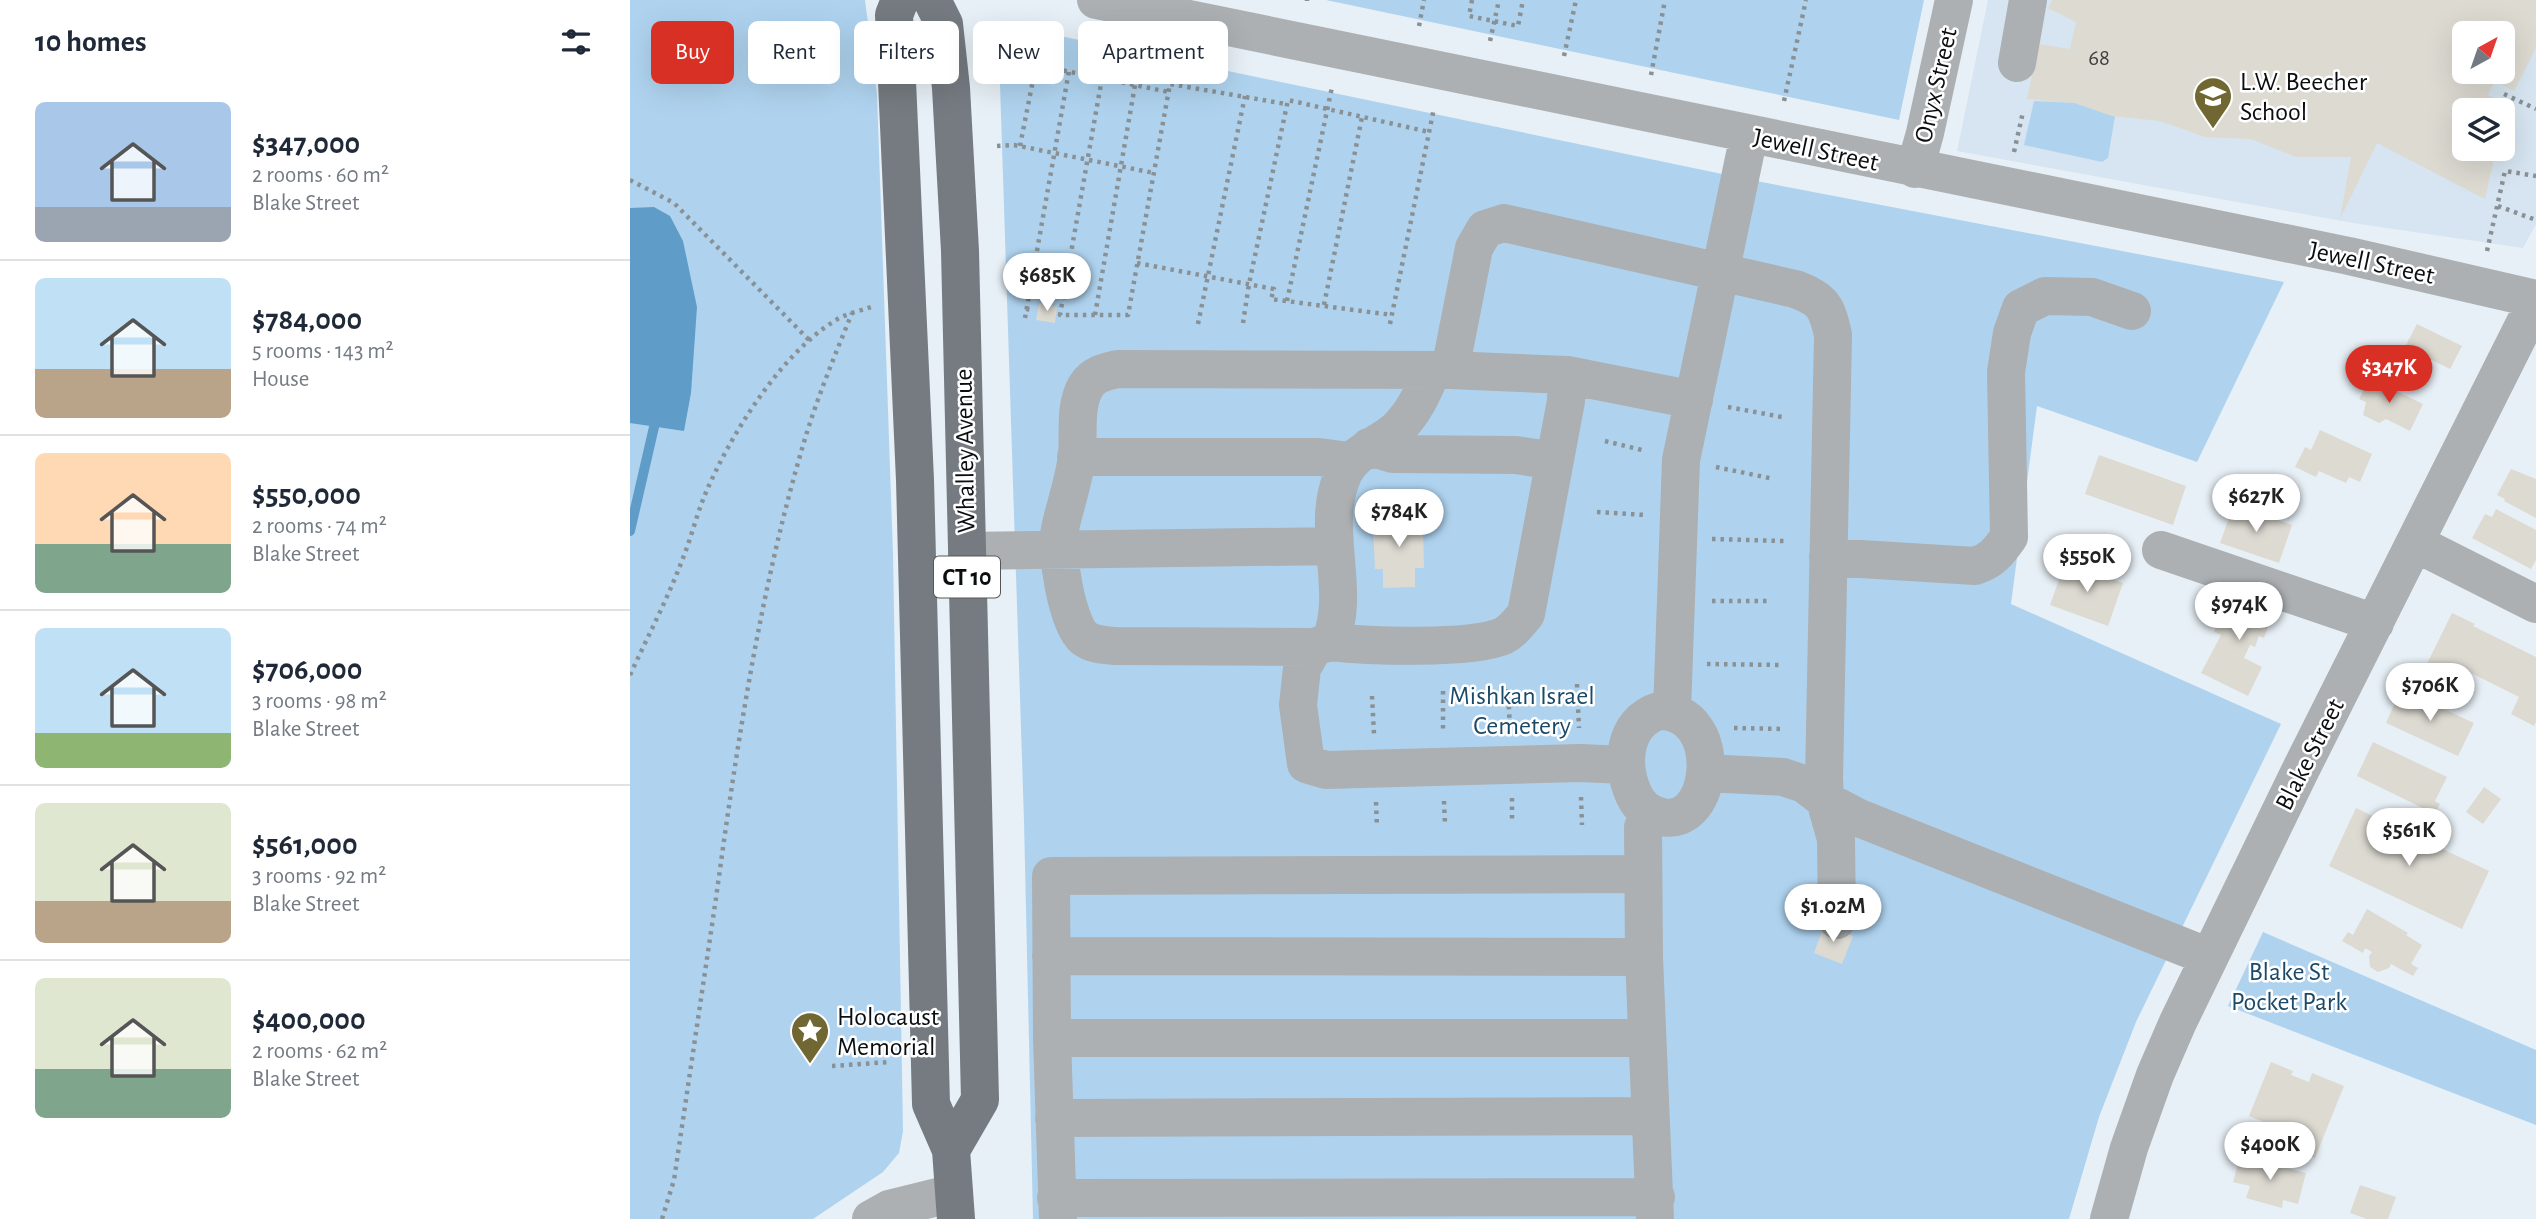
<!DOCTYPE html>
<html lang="en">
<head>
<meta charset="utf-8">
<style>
  :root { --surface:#fff; --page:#f2f2f3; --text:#1f2937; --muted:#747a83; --line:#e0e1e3; --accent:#d93025 }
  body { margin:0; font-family:"Alegreya Sans",sans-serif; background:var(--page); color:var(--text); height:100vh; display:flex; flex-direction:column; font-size:26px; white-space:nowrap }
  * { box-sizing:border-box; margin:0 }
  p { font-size:23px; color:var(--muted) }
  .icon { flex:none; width:38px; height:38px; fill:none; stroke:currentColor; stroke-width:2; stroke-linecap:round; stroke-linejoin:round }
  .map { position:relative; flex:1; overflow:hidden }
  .panel { display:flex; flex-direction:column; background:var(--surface); width:630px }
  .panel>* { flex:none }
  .top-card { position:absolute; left:21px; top:21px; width:665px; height:63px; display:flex; gap:14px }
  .needle { width:46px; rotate:40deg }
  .controls { position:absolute; left:1822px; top:21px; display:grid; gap:14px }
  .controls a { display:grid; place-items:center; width:63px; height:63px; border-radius:10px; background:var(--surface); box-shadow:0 7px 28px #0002; font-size:35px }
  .price { position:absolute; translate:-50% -60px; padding:0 16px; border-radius:24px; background:#fff; color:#222; font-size:23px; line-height:46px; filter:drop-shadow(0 2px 4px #0008) }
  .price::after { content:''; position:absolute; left:50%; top:42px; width:21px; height:16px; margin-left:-10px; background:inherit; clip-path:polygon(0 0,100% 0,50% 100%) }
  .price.active { background:var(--accent); color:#fff }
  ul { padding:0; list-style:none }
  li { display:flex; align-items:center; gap:21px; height:175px; padding:0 35px }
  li+li { border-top:2px solid var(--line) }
  li span { display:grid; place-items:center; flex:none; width:196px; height:140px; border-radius:10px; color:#555 }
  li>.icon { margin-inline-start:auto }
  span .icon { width:84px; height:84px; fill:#fffc; stroke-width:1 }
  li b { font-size:30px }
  h2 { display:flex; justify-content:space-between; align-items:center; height:84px; padding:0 35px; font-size:30px }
  .chip { padding:0 24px; border-radius:10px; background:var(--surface); box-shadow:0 7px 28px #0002; font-size:24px; line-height:63px }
  .chip.active { background:var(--accent); color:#fff }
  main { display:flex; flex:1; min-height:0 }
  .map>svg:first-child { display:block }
  .built { fill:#d6e5f1; fill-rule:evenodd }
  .green { fill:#afd3ef }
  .water { fill:#5f9cc7 }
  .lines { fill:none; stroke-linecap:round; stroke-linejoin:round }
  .stream { stroke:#5f9cc7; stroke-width:10 }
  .building { fill:#dcdad1; fill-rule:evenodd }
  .path { stroke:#8a9195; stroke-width:4.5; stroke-dasharray:3.5 5; stroke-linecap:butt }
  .minor { stroke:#acb0b2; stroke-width:38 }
  .major { stroke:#757b80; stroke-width:38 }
  .labels { text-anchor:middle; stroke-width:5; stroke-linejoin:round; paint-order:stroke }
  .number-label { font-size:23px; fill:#3f4140 }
  .shield { fill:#fff; stroke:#545658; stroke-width:2 }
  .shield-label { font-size:24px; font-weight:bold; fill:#0b0e10 }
  .poi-label { font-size:26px; fill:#0b0e10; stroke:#fff; text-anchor:start }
  .street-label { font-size:26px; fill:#0b0e10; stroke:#fff }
  .park-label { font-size:26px; fill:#1b4a68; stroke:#fff }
</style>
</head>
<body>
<main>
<section class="panel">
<h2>10 homes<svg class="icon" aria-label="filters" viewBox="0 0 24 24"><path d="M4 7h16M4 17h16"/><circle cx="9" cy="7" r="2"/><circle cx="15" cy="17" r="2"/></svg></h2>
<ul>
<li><span style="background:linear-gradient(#a9c7e8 75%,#9aa5b1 0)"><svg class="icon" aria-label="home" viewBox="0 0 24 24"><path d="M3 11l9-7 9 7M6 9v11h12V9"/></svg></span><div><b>$347,000</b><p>2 rooms · 60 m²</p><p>Blake Street</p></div></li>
<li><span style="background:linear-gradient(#bfe0f5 65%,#b9a48a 0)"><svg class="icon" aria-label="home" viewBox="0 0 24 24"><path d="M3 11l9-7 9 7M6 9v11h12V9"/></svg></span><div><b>$784,000</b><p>5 rooms · 143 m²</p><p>House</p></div></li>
<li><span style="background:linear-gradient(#ffd9b3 65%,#7fa58c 0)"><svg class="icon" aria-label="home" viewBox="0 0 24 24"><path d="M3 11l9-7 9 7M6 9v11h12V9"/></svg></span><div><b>$550,000</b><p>2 rooms · 74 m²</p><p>Blake Street</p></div></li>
<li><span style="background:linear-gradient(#bfe0f5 75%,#8fb573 0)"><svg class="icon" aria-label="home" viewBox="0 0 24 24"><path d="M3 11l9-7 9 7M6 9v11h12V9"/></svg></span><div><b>$706,000</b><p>3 rooms · 98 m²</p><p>Blake Street</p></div></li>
<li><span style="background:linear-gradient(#dfe7d0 70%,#b9a48a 0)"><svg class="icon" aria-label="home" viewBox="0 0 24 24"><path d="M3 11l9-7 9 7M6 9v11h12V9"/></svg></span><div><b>$561,000</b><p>3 rooms · 92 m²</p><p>Blake Street</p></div></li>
<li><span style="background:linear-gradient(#dfe7d0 65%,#7fa58c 0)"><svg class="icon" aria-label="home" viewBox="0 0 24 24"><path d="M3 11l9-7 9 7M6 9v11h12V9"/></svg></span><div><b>$400,000</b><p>2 rooms · 62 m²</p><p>Blake Street</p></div></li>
</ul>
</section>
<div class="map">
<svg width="1906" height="1219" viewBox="0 0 1906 1219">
  <rect width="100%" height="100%" fill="#e7f0f6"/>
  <path class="built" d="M1358 0H1906V224L1893 248 1723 223 1327 151ZM1834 33H1872V72H1834ZM1834 110H1872V149H1834Z"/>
  <path class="green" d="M0 0H235L247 94 263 554 273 1131 269 1153 253 1172 183 1219H0Z
    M696 0H1294L1269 120Z
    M368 23 1121 180 1654 282 1567 462 1407 406 1381 604 1651 724 1506 1022 1469 1117 1439 1219H403L394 821Z
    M1404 101 1448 103 1485 116 1478 158 1472 162 1394 145Z
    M1633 932 1906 1050V1125L1598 1006Z"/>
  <path class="water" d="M24 207 40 216 53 241 67 307 61 393 54 431 0 423V208Z"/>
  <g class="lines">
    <path class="stream" d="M0 531 24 427"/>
  </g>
  <path class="building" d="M1422 0H1906V48L1884 91 1865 81 1858 95 1875 104 1874 110H1834V149H1866L1855 199 1747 143 1710 219 1721 157H1666L1621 139 1575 137 1530 121 1482 116 1444 103 1397 99 1409 44 1440 49 1446 22 1418 8ZM1834 33H1872V72H1834Z
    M409 303 427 307 425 323 406 320Z
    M1787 324 1832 346 1820 369 1775 347Z
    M1740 378 1793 404 1780 431 1756 419 1749 423 1733 415 1736 402 1729 399Z
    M1690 430 1742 454 1730 482 1719 477 1716 483 1689 471 1686 477 1665 467 1675 447 1681 450Z
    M1469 455 1556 486 1543 525 1455 494Z
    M1881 469 1906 479V518L1874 501 1875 499 1867 495Z
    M1604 504 1662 525 1649 563 1590 543Z
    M1866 509 1906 530V560L1901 569 1842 538 1855 514 1862 517Z
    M783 511 784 528H793L794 568H785V587L753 588V569H745L743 529H752L751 512Z
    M1435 563 1493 583 1478 626 1420 605Z
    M1597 594 1617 600 1619 595 1646 604 1634 638 1629 636 1625 647 1620 645 1614 658 1632 667 1618 696 1571 673 1591 635 1584 632Z
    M1822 613 1845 624 1843 626 1906 657V722L1904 726 1881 714 1889 697 1837 671 1826 693 1791 676Z
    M1771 689 1844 723 1828 756 1756 723Z
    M1743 742 1817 777 1805 801 1810 804 1805 814 1727 776Z
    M1854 787 1871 799 1853 824 1836 812Z
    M1726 808 1859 871 1832 929 1699 866Z
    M1737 909 1778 933 1776 935 1792 945 1781 964 1788 968 1783 976 1761 964 1759 968 1748 972 1740 967 1739 956 1742 952 1735 948 1733 953 1712 941 1718 932 1723 935Z
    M1194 925 1223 936 1212 964 1184 953Z
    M1641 1062 1663 1071 1661 1075 1679 1082 1682 1073 1714 1086 1685 1158 1648 1144 1653 1130 1619 1116Z
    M1610 1156 1676 1173 1668 1204 1653 1200 1652 1208 1616 1198 1620 1186 1603 1182Z
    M1730 1185 1766 1197 1758 1219H1737L1720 1213Z"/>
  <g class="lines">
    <path class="path" d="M842 0 839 16 888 26 893 0
      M677 1V0
      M789 26 794 0
      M860 41 869 0
      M934 56 946 0
      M1021 75 1035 0
      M472 78 430 315H498L540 84 656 104
      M1874 94 1906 109
      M1154 101 1176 0
      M367 146 384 145 524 173
      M390 146 406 65 539 92
      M1384 152 1393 112
      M0 180 44 203 180 341
      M1868 206 1906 220
      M1857 251 1875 171 1906 176
      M507 263 644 289 641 299 762 315
      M657 301 702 87
      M694 305 732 117
      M396 309 404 310
      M465 315 505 85
      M395 318 439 71
      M613 323 619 284 658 100 799 132
      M568 324 615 96
      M760 324 804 108
      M1098 407 1152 417
      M975 441 1016 451
      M1086 467 1144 479
      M967 512 1015 515
      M1082 539 1154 541
      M1082 601H1137
      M1077 664 1153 665
      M0 675C18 636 38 598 53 558 61 538 66 517 74 497 99 437 150 354 206 320 217 313 230 311 241 307
      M947 684 949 728
      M878 689 880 730
      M813 691V732
      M742 696 744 734
      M1104 728 1153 729
      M951 797 952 825
      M882 798V820
      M814 801 815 824
      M746 802 747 827
      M202 1066 260 1062
      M32 1219 44 1180C58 1086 72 992 86 898 107 745 130 590 174 442 187 398 205 355 222 313"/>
    <path class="minor" d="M466 0 1719 256 1906 299
      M1387 63 1398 0
      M1285 169 1295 133 1324 0
      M802 370C794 391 784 413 767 429 747 447 722 451 712 477 690 529 722 591 700 642L684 647 672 668 668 705 676 764 696 770 950 763 995 765
      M820 370 844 248 855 229 874 223 1165 289C1193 299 1197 307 1203 335L1194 779 1195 800 1206 839 1207 920
      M739 447 763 454 886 455 924 461
      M446 457H689L719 461
      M1785 543 1906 604
      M1531 550 1745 623
      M337 551 705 546
      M1198 557 1345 566C1362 561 1369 551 1379 537L1376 372 1382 333 1391 308 1415 296 1462 297 1502 311
      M700 642C738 646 840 650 873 636 883 631 889 622 896 614L936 401 937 375
      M684 647 485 646C475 645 463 645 454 638 437 624 425 551 430 529 435 505 444 481 447 456 449 434 444 406 456 386 463 374 475 372 488 369L820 370 937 375 1064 400
      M1029 711C1096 710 1085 829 1032 817 1019 814 1010 808 1004 795 990 765 993 722 1029 711Z
      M1042 711 1051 460 1119 135
      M1076 773 1153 777 1174 784 1195 800 1229 818 1579 957
      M1019 814 1013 827 1014 957 1025 1219
      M421 956 1014 957
      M422 1038H1016
      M424 1118 1019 1116
      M426 1198 1026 1197
      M241 1219 259 1209 324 1193
      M428 1219 422 1038 421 876 1013 874
      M1479 1219 1499 1148 1525 1075 1548 1022 1671 769 1906 301"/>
    <path class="major" d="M270 0 264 15 285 480 301 1104 321 1150 326 1219
      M302 0 314 24 321 88 330 251 350 1100 321 1150"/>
  </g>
  <defs>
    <symbol id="school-pin" viewBox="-11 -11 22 30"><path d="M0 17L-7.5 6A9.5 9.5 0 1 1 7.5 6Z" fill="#716733" stroke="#fff"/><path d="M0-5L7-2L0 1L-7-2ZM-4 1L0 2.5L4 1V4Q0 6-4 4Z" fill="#fff"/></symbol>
    <symbol id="sight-pin" viewBox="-11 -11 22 30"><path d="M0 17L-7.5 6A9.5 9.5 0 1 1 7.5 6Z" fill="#716733" stroke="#fff"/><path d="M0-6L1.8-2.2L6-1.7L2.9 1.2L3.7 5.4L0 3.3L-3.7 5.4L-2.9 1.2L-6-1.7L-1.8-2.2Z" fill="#fff"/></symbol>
  </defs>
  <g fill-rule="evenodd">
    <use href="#school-pin" x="1561" y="74" width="44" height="60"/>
    <use href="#sight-pin" x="158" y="1009" width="44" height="60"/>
  </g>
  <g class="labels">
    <g class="number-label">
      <text x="1469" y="65">68</text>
    </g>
    <rect class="shield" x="304" y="556.5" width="66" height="41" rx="5"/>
    <g class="shield-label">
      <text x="337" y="585">CT 10</text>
    </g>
    <g class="poi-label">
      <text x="1610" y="90">L.W. Beecher<tspan x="1610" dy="30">School</tspan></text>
      <text x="207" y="1025">Holocaust<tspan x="207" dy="30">Memorial</tspan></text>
    </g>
    <g class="street-label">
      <text transform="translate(1305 85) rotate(-77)" y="9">Onyx Street</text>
      <text transform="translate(1186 149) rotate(12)" y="9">Jewell Street</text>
      <text transform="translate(1742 262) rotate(12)" y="9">Jewell Street</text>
      <text transform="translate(334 451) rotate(-91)" y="9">Whalley Avenue</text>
      <text transform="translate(1679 754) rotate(-63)" y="9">Blake Street</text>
    </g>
    <g class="park-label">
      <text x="892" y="704">Mishkan Israel<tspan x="892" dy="30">Cemetery</tspan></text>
      <text x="1659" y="980">Blake St<tspan x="1659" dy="30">Pocket Park</tspan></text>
    </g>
  </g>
</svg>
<div class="controls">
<a><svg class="needle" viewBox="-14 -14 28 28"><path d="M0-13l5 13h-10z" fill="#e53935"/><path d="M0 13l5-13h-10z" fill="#747a83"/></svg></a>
<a><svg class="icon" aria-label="layers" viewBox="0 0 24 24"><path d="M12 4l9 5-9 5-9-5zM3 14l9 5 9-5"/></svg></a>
</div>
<b class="price" style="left:417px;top:313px">$685K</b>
<b class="price active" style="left:1759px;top:405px">$347K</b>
<b class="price" style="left:1626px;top:534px">$627K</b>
<b class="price" style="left:769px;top:549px">$784K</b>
<b class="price" style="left:1457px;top:594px">$550K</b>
<b class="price" style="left:1609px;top:642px">$974K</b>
<b class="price" style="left:1800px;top:723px">$706K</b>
<b class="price" style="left:1779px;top:868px">$561K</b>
<b class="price" style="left:1203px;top:944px">$1.02M</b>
<b class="price" style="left:1640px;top:1182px">$400K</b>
<div class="top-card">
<a class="chip active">Buy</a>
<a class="chip">Rent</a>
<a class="chip">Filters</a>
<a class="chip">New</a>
<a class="chip">Apartment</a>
</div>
</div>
</main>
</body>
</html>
